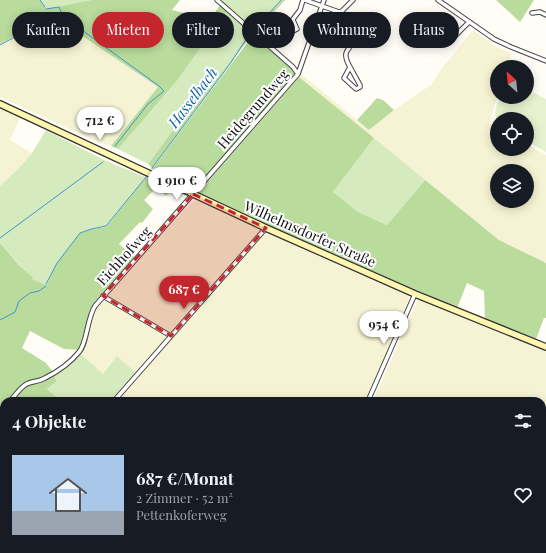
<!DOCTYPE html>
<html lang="de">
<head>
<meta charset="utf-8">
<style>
  :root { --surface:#171b24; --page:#20242c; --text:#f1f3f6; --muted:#9ea1a6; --line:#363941; --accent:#c4262e }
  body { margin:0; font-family:"Playfair Display",serif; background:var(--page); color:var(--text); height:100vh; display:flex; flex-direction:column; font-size:15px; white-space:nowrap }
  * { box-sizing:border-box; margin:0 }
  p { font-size:13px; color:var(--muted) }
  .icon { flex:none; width:22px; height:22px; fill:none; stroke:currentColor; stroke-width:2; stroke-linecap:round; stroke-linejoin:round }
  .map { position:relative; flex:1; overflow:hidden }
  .details { position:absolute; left:0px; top:397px; width:546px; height:156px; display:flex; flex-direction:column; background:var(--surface); border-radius:12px 12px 0 0; box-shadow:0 2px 10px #0003 }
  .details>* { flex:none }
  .hud { position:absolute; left:12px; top:12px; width:522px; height:36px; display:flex; gap:8px }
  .needle { width:26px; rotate:333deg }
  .controls { position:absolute; left:490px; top:60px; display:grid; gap:8px }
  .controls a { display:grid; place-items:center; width:44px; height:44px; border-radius:50%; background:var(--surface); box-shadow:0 2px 10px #0003; font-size:20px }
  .price { position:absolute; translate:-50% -34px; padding:0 9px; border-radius:14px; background:#fff; color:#222; font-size:13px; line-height:26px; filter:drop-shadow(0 1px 2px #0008) }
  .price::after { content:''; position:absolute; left:50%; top:24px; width:12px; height:9px; margin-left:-6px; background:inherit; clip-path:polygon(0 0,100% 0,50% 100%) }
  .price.current { background:var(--accent); color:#fff }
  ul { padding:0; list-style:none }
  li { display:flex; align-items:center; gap:12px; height:100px; padding:0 12px }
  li+li { border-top:1px solid var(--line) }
  li span { display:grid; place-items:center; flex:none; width:112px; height:80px; border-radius:0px; color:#555 }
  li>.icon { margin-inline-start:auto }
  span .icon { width:48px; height:48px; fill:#fffc; stroke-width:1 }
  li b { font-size:17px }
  h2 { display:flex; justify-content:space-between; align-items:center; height:48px; padding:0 12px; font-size:17px }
  .tag { padding:0 14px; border-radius:18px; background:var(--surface); box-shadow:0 2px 10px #0003; font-size:14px; line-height:36px }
  .tag.current { background:var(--accent); color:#fff }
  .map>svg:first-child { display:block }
  .farmland { fill:#f6f3d4; fill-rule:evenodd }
  .green { fill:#d5ebbd }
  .forest { fill:#b9dc9c }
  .pitch { fill:#e6f2cf }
  .water { fill:#b9e0f7; stroke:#3f96cf }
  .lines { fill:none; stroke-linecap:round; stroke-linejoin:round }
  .stream { stroke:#3f96cf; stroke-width:1 }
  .street-casing { stroke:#444; stroke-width:5.5 }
  .secondary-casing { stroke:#333; stroke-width:8 }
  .street { stroke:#fff; stroke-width:3.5 }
  .secondary { stroke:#fff6b0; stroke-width:5.5 }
  .marked { fill:#c4262e; fill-opacity:0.2; stroke:#c4262e; stroke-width:3; stroke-dasharray:8 5; stroke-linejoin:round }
  .labels { text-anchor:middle; stroke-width:4; stroke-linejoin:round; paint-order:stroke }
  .street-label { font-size:14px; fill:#111; stroke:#fff }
  .water-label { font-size:15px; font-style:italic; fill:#1768a6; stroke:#fff }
</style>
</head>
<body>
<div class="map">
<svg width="546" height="553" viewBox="0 0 546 553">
  <rect width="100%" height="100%" fill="#fffdf5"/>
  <path class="farmland" d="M58 15 64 17 78 33 158 87 111 146 101 143 67 128 0 97V44L42 21Z
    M473 30 495 46 511 53 507 67H497V97L489 124 497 128V149H527V144L546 155V263L508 246 491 234 299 77 302 75 369 130 394 110 432 84 442 68ZM497 171H527V201H497Z
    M0 108 20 118 10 140 32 153 21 166 0 186Z
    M197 201 262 230 172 332 167 333 109 298 108 292 192 202Z
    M266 232 407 295 409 297 407 305 366 401H117Z
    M104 299 167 337 136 373 117 356 103 374 80 353 84 348 94 311 96 307Z
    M418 299 546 350V440L542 442V401H373Z"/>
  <path class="green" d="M40 0H91L46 9Z
    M223 0H282L254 31 222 2Z
    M227 11 250 31C234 57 213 87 190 107L148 164 118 149 176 82Z
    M46 130 102 159 145 177 106 226 91 228 80 233 57 263 45 285 32 279 0 243V186L21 166 32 153Z
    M374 138 425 180 387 225 358 212 333 192Z
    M80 353 103 374 117 356 136 373 112 401H84L80 398 77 401H60L47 389 57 381 53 375Z
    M546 453V494L542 493V463Z
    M542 498 546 499V553H470L471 549H542Z"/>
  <path class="forest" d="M0 0H40L46 9 91 0H180L172 10 184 13 191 18 195 12 209 21 220 5 227 11 176 82 118 149 111 146 158 87 78 33 64 17 58 15 42 21 0 44Z
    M282 0H285L256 32 254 31Z
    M496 0H534L520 22Z
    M250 31 253 33 247 41 152 168 148 164 190 107C213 87 234 57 250 31Z
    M254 34 295 72 296 74 194 191 156 171 152 169Z
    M299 77 374 138 333 192 358 212 387 225 425 180 499 240 546 263V318H544L536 339 485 319 484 291 467 283 457 308 302 240 198 193Z
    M377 98 383 100 394 110 369 130 357 120Z
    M146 177 172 189 166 196 157 187 144 200 153 209 142 223 140 222 119 244 135 258 93 305 88 318 79 350 64 349 30 331 22 348 46 363 53 372 42 378 24 383 8 401H4V417L1 414 0 416V243L19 265 33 278 32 279 46 285 57 263 80 233 91 229 106 227Z
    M53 375 57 381 47 389 60 401H12L27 384 39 383Z
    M546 441V453L542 463V443Z
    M4 523V549H300L293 553H0V528Z
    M328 549H471L470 553H328Z"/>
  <path class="pitch" d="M527 89 546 99V152L527 141V119H497C493 112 497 104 500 97H527Z"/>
  <path class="water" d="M312 549H328V553H304Z"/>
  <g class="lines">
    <path class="stream" d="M40 0 45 7
      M46 9 59 7 63 16
      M257 27 281 0
      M0 45 54 16 64 17 159 86 164 91 148 104 115 146
      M152 168 230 64 247 38
      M0 238 103 162
      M46 284 57 263 80 233 91 229 106 226 146 177
      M0 320 15 312 19 301 30 293 39 291 46 286"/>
    <defs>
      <path id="street" d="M217 0 293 67 298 74
        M305 0 339 12 342 11 353 0
        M438 0 494 39 511 47 546 61
        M341 12 355 37C353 50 339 48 350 67L344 78 356 89 360 87V85L350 67
        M532 13 540 12 546 15
        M278 19 293 31 297 29 293 20
        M287 27 300 10 303 0
        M449 42 469 22
        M103 296 171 336
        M10 401C15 396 19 389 25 385 30 381 39 382 45 378 57 372 71 362 79 352 87 344 87 318 95 306L298 74 324 0
        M114 401 266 228
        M368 401 415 294
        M0 413 4 408
        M0 532 4 527"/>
      <path id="secondary" d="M0 104 266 228 415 294 546 347"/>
    </defs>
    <use href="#street" class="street-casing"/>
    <use href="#secondary" class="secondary-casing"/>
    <use href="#street" class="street"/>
    <use href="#secondary" class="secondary"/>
  </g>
  <path class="marked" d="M193 194 266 228 171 336 103 296Z"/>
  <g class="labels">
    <g class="street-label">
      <text transform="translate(253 109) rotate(-49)" y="5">Heidegrundweg</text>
      <text transform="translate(310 234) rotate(24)" y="5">Wilhelmsdorfer Straße</text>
      <text transform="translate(124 256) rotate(-48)" y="5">Eichhofweg</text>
    </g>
    <g class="water-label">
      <text transform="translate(193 98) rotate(-53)" y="5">Hasselbach</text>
    </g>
  </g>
</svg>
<div class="controls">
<a><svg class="needle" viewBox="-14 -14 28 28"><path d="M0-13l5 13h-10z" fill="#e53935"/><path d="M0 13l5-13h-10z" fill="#9ea1a6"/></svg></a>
<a><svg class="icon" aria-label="locate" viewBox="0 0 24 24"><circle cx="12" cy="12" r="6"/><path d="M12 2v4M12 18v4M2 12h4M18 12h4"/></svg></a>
<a><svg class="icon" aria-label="layers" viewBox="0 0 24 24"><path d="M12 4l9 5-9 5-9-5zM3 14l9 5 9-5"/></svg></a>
</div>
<b class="price" style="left:100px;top:141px">712 €</b>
<b class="price" style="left:177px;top:201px">1 910 €</b>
<b class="price current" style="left:184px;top:310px">687 €</b>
<b class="price" style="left:384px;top:345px">954 €</b>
<div class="hud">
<a class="tag">Kaufen</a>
<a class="tag current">Mieten</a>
<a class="tag">Filter</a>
<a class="tag">Neu</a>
<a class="tag">Wohnung</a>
<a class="tag">Haus</a>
</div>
<section class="details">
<h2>4 Objekte<svg class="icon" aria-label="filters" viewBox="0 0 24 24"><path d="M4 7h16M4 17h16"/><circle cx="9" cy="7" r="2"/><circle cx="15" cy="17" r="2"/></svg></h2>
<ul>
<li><span style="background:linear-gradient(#a9c7e8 70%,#9aa5b1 0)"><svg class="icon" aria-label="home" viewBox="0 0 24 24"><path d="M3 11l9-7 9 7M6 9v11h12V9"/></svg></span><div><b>687 €/Monat</b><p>2 Zimmer · 52 m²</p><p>Pettenkoferweg</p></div><svg class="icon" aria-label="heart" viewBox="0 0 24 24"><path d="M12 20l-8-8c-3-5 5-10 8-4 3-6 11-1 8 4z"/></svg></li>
</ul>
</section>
</div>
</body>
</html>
